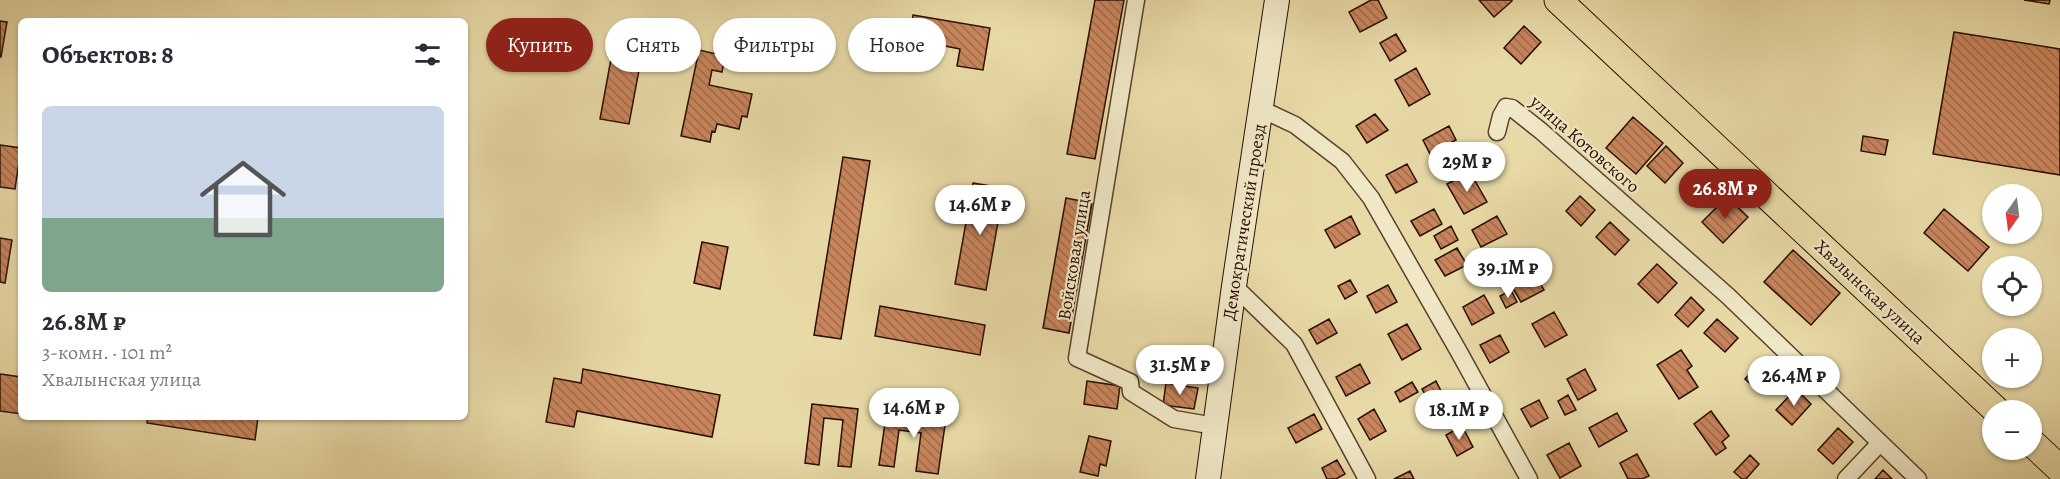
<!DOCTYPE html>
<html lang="ru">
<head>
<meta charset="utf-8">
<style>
  :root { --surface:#fff; --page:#f7f7f7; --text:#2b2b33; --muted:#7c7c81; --line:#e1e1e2; --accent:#8f2418 }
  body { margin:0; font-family:Alegreya,serif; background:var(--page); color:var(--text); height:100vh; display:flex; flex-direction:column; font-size:22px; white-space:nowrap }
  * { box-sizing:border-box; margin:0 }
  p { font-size:20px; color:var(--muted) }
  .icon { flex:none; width:33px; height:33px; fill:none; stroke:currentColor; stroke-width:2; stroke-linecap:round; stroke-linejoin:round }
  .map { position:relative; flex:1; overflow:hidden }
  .details { position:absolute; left:18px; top:18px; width:450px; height:402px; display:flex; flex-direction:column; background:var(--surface); border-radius:9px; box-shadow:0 2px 4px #0004 }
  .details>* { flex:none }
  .guide { position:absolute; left:486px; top:18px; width:570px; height:54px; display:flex; gap:12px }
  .needle { width:39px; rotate:194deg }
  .tools { position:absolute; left:1982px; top:184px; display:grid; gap:12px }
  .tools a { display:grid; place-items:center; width:60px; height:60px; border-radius:50%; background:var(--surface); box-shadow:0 2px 4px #0004; font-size:30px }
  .price { position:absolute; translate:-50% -51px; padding:0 14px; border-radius:21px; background:#fff; color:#222; font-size:20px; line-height:39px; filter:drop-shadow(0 2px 3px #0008) }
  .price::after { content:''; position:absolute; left:50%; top:36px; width:18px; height:14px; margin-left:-9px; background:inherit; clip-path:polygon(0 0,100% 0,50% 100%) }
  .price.current { background:var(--accent); color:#fff }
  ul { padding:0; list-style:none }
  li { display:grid; align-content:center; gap:12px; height:318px; padding:0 24px }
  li+li { border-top:2px solid var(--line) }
  li span { display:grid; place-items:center; height:186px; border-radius:9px; color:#555 }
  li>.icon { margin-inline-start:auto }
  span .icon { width:108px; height:108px; fill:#fffc; stroke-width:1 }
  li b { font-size:26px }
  h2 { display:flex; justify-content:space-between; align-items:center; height:72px; padding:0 24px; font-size:26px }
  .pill { padding:0 21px; border-radius:27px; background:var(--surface); box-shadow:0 2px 4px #0004; font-size:21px; line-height:54px }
  .pill.current { background:var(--accent); color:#fff }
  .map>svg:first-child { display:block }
  .building { fill:url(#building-back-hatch); stroke:#280d00; stroke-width:1.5 }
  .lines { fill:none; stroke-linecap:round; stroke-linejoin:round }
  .minor-casing { stroke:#58402a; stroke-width:19 }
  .secondary-casing { stroke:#280d00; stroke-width:26 }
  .primary-casing { stroke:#280d00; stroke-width:29 }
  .minor { stroke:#f0e7c6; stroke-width:16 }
  .secondary { stroke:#f0e7c6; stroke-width:24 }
  .primary { stroke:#e8daa7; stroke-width:27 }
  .labels { text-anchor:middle; stroke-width:4.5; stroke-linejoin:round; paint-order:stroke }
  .street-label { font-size:18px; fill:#280d00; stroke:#f0e7c6 }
</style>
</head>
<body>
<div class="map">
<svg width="2060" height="479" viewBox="0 0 2060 479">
  <defs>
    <pattern id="building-back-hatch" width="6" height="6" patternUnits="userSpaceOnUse" patternTransform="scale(1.5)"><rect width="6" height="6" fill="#c8855d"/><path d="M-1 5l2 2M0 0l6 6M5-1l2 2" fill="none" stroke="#a26b4a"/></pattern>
  </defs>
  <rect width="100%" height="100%" fill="#e8daa7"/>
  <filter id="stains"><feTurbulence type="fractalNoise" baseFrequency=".00333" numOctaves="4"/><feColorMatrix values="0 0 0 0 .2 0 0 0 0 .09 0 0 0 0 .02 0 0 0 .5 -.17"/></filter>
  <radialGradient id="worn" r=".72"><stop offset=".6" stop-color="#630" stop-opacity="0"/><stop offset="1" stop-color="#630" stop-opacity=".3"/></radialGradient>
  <path class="building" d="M1095 0H1124L1095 159 1067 154Z
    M1371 0H1378L1387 18 1360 32 1349 12Z
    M1479 0H1512V1L1494 17Z
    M2024 0H2050L2049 4Z
    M913 15 990 28 983 70 957 66 960 49 935 44 934 50 908 45Z
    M0 21 7 22 1 57H0Z
    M1524 26 1541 42 1521 64 1504 48Z
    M1954 32 2060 49V175L1933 154Z
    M1396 34 1406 51 1390 61 1380 43Z
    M615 37 644 43 629 124 600 119Z
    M699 50 725 56 722 72 712 70 709 85 752 94 747 117 742 116 739 129 717 124 715 132 712 131 710 142 681 136Z
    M1416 68 1430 94 1409 106 1395 80Z
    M1375 114 1388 130 1367 143 1356 126Z
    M1633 117 1663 143 1636 174 1606 148Z
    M1449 126 1456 140 1430 154 1423 140Z
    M1863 136 1888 140 1885 155 1861 151Z
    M0 145 21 148 15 189 0 187Z
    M1666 146 1683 163 1665 183 1647 166Z
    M843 157 870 161 841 339 814 335Z
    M1407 164 1417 182 1396 193 1386 175Z
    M1470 172 1487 202 1464 214 1447 184Z
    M973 183 1004 188 986 290 955 284Z
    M1580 196 1595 210 1581 226 1566 211Z
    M1727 197 1748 217 1723 243 1702 222Z
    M1066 198 1092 203 1069 333 1043 328Z
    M1434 209 1442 224 1420 236 1411 221Z
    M1944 209 1989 247 1968 271 1924 233Z
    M1351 216 1360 234 1335 248 1325 230Z
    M1497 216 1507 234 1481 247 1472 230Z
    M1610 222 1629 240 1615 255 1596 237Z
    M1451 226 1458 240 1441 249 1434 236Z
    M0 238 12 240 5 283 0 282Z
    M702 242 728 247 720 289 694 283Z
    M1457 248 1467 265 1445 276 1435 260Z
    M1793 250 1840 293 1811 325 1764 282Z
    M1657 264 1677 283 1658 303 1638 284Z
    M1534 273 1544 290 1521 302 1511 285Z
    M1350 280 1357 292 1345 299 1338 286Z
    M1388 285 1397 302 1376 313 1367 296Z
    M1511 290 1517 302 1506 308 1500 296Z
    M1484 295 1494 313 1472 325 1463 307Z
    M1691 297 1704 310 1688 327 1675 315Z
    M880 306 985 325 980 355 875 336Z
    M1554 312 1567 335 1545 347 1532 324Z
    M1329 319 1337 333 1317 344 1309 330Z
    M1717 319 1738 338 1725 352 1704 333Z
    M1407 324 1421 349 1402 360 1388 334Z
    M1500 335 1509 352 1490 363 1480 345Z
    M1681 350 1692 366 1687 370 1698 387 1679 399 1657 365Z
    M1763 360 1777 373 1759 392 1745 379Z
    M1360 364 1370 383 1346 396 1336 377Z
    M583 369 720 395 712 437 577 411 574 427 546 422 554 378 581 383Z
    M1585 369 1596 390 1578 400 1567 379Z
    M0 374 21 377V414L0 411Z
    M1087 381 1120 386 1117 409 1084 404Z
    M1436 381 1447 403 1434 410 1422 389Z
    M1412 382 1418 392 1400 402 1395 392Z
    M1166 383 1198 388 1194 409 1163 405Z
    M1796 389 1811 404 1792 425 1776 410Z
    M1568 395 1576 410 1565 415 1558 401Z
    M1539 400 1548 418 1531 427 1521 409Z
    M812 404 858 409 851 467 838 466 843 420 824 418 819 465 805 463Z
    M887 409 946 418 938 474 916 471 921 433 899 430 894 467 879 465Z
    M1374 409 1386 431 1370 440 1358 419Z
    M1711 411 1729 436 1722 442 1726 448 1716 455 1694 424Z
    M1617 413 1627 431 1599 447 1589 428Z
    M1314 414 1322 429 1296 443 1288 428Z
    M148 417H258L255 440 147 423Z
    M1462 426 1473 447 1457 456 1446 435Z
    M1838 428 1853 442 1833 464 1818 450Z
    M1089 436 1111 441 1106 466 1100 464 1098 476 1080 472Z
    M1569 443 1581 466 1560 478 1547 455Z
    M1637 454 1649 476 1642 479H1628L1620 463Z
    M1750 455 1759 464 1746 479H1742L1734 472Z
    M1337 460 1345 474 1336 479H1327L1322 468Z
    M1883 470 1892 479H1875Z
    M1410 471 1414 479H1394Z"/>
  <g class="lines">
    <defs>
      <path id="minor" d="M1136 0 1077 358 1130 382 1131 392 1174 419 1215 426
        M1261 109 1295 125 1342 161 1371 198 1459 352 1529 479
        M1497 132 1501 116 1506 107 1512 108 1541 131 1728 296 1918 479
        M1234 286 1294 344 1367 479
        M1846 479 1880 443"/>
      <path id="secondary" d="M1208 479 1234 286 1277 0"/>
      <path id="primary" d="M1558 0 1997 411
        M2031 442 2060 469"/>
    </defs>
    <use href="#minor" class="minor-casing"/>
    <use href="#secondary" class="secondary-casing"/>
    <use href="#primary" class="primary-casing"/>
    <use href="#minor" class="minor"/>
    <use href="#secondary" class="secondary"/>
    <use href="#primary" class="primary"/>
  </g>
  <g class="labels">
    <g class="street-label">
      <text transform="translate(1585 144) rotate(41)" y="6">улица Котовского</text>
      <text transform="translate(1244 222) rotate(-81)" y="6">Демократический проезд</text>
      <text transform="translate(1074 255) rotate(-81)" y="6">Войсковая улица</text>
      <text transform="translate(1870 292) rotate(43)" y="6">Хвалынская улица</text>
    </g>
  </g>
  <rect width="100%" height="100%" filter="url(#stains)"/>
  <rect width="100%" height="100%" fill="url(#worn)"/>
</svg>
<div class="tools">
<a><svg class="needle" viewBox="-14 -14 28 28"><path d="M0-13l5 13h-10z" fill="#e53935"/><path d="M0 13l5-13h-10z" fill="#7c7c81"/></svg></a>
<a><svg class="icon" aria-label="locate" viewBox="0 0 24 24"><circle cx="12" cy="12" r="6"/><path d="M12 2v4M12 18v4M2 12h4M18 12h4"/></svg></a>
<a>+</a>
<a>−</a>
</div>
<b class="price" style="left:1467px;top:193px">29M ₽</b>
<b class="price current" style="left:1725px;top:220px">26.8M ₽</b>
<b class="price" style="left:980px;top:236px">14.6M ₽</b>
<b class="price" style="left:1508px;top:299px">39.1M ₽</b>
<b class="price" style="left:1180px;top:396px">31.5M ₽</b>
<b class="price" style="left:1794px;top:407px">26.4M ₽</b>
<b class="price" style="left:914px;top:439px">14.6M ₽</b>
<b class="price" style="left:1459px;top:441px">18.1M ₽</b>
<div class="guide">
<a class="pill current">Купить</a>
<a class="pill">Снять</a>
<a class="pill">Фильтры</a>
<a class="pill">Новое</a>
</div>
<section class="details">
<h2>Объектов: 8<svg class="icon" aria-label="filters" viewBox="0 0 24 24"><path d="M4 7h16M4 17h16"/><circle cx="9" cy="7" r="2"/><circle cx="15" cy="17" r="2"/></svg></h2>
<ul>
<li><span style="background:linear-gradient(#c9d6e8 60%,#7fa58c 0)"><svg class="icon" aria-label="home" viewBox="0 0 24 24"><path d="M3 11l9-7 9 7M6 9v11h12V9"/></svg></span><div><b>26.8M ₽</b><p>3-комн. · 101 m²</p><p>Хвалынская улица</p></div></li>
</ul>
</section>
</div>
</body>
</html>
